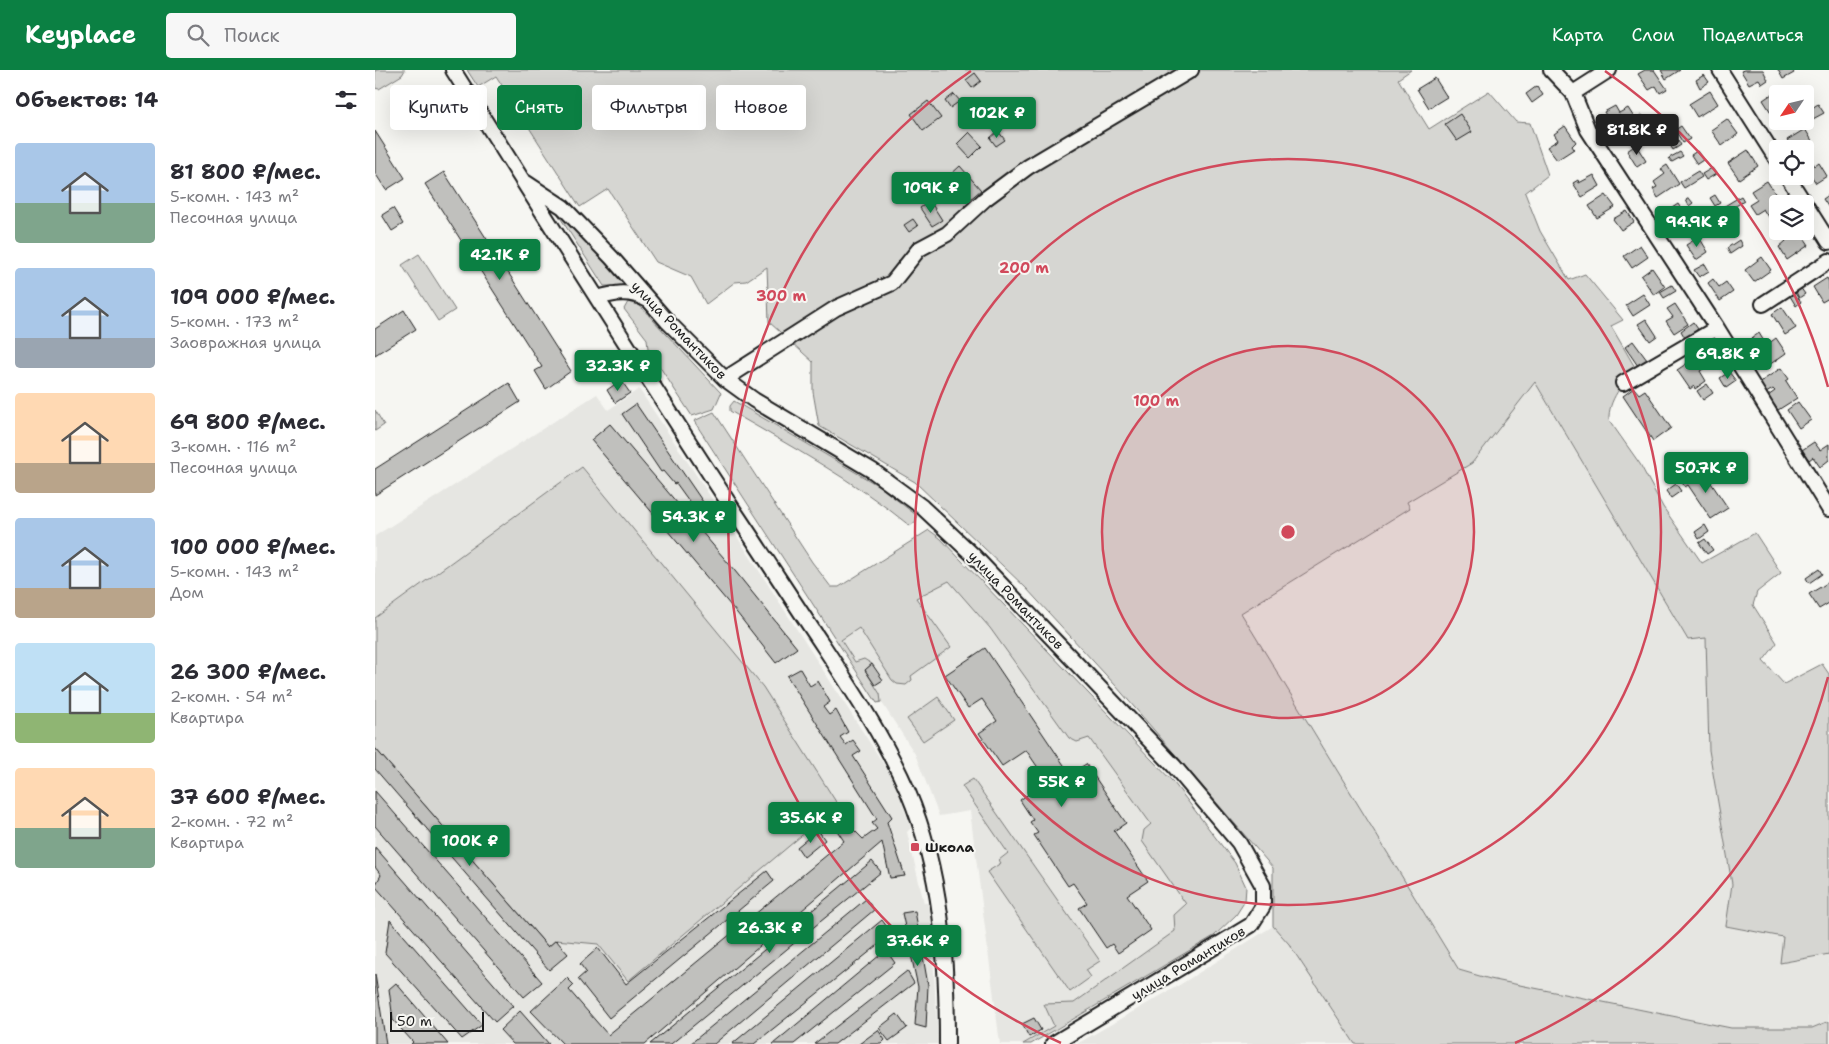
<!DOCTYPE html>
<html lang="ru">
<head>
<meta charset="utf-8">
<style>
  :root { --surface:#fff; --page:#f7f7f7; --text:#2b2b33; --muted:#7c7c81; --accent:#0b8043 }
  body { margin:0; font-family:"Shantell Sans",sans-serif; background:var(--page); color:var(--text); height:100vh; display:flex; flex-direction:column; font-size:19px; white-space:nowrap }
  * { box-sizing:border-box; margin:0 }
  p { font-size:16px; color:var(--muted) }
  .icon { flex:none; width:28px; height:28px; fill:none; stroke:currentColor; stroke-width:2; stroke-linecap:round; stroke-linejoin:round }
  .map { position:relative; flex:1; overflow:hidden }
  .sheet { display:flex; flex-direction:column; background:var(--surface); width:375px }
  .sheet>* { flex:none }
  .banner { position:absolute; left:15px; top:15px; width:475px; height:45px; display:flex; gap:10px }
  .needle { width:32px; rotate:235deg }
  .buttons { position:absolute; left:1394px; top:15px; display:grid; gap:10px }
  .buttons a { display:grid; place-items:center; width:45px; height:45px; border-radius:5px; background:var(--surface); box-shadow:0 5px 20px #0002; font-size:25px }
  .scale { position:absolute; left:15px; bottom:12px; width:94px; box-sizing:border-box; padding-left:5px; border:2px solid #1c1c1c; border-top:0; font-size:14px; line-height:18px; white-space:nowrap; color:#1c1c1c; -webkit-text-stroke:4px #f6f6f2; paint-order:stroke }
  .price { position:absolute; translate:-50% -42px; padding:0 11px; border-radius:5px; background:var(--accent); color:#fff; font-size:16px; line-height:32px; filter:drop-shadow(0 1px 2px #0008) }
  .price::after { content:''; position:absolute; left:50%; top:30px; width:15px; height:11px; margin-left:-8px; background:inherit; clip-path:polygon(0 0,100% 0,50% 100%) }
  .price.selected { background:#222; color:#fff }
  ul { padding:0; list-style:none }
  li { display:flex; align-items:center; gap:15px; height:125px; padding:0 15px }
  li span { display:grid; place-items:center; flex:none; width:140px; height:100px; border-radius:5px; color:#555 }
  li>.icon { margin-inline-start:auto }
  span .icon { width:60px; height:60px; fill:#fffc; stroke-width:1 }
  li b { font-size:21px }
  h2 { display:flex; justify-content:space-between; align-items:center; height:60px; padding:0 15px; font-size:21px }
  .tag { padding:0 18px; border-radius:5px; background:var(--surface); box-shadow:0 5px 20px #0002; font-size:18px; line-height:45px }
  .tag.selected { background:var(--accent); color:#fff }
  header { display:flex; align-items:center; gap:30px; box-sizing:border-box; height:70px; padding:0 25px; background:var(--accent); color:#fff }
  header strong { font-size:24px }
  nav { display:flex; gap:28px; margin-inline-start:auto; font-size:18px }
  .search { width:350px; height:45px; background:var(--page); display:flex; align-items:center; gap:12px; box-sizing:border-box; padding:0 18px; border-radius:5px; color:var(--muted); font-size:19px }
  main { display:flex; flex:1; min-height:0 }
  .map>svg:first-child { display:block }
  .built { fill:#e6e6e2 }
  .green { fill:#d6d6d2; stroke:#797977 }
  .building { fill:#c0c0bd; stroke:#1c1c1c }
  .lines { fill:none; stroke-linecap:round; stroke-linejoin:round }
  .street-casing { stroke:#1c1c1c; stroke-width:18 }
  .street { stroke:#f6f6f2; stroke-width:14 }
  .ring { fill:none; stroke:#d1495b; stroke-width:2.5 }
  .poi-dot { fill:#d1495b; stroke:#f6f6f2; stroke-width:2 }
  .labels { text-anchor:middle; stroke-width:4; stroke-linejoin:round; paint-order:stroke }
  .street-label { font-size:14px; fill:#1c1c1c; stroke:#f6f6f2 }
  .poi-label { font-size:14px; font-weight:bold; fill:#1c1c1c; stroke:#f6f6f2; text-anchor:start }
  .centre { fill:#d1495b; stroke:#f6f6f2; stroke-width:2.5 }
  .ring-label { font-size:15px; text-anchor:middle; font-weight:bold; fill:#d1495b; stroke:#f6f6f2; stroke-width:4; stroke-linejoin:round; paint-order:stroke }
</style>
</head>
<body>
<header>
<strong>Keyplace</strong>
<div class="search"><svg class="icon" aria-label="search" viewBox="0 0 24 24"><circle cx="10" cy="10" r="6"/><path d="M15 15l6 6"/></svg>Поиск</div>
<nav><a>Карта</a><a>Слои</a><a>Поделиться</a></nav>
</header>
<main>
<section class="sheet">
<h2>Объектов: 14<svg class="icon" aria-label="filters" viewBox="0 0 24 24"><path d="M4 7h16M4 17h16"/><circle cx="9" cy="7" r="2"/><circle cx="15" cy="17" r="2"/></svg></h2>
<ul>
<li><span style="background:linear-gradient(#a9c7e8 60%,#7fa58c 0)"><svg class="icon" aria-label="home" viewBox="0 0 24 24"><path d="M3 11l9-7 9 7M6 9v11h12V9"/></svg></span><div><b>81 800 ₽/мес.</b><p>5-комн. · 143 m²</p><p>Песочная улица</p></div></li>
<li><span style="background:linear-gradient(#a9c7e8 70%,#9aa5b1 0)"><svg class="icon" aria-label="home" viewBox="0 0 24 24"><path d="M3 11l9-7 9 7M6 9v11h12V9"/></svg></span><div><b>109 000 ₽/мес.</b><p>5-комн. · 173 m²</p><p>Заовражная улица</p></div></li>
<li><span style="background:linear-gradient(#ffd9b3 70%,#b9a48a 0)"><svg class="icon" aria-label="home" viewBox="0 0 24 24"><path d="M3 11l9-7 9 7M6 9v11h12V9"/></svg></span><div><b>69 800 ₽/мес.</b><p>3-комн. · 116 m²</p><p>Песочная улица</p></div></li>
<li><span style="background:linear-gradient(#a9c7e8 70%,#b9a48a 0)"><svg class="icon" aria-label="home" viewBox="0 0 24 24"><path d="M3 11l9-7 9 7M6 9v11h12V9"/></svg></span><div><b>100 000 ₽/мес.</b><p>5-комн. · 143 m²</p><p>Дом</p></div></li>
<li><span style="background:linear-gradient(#bfe0f5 70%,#8fb573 0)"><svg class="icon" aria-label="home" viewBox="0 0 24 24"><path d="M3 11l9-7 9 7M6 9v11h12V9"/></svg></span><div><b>26 300 ₽/мес.</b><p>2-комн. · 54 m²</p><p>Квартира</p></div></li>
<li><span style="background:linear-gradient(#ffd9b3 60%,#7fa58c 0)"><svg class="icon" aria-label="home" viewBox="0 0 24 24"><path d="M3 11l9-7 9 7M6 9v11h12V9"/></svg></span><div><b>37 600 ₽/мес.</b><p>2-комн. · 72 m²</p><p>Квартира</p></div></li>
</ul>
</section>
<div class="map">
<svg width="1454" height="974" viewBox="0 0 1454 974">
  <rect width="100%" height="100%" fill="#f6f6f2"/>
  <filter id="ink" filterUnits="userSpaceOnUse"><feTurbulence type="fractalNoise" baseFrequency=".02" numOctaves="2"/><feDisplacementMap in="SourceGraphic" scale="10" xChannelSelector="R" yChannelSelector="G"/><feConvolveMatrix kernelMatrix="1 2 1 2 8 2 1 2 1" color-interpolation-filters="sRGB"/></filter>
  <g filter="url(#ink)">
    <path class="built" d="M1159 311 1313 570 1331 567 1334 680 1357 814 1351 856 1408 867 1406 893 1454 884V951L1437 958H1356L1115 909 1084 900 866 543 1035 438 1032 432 1097 393Z
      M264 319 363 468 515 704 525 727 536 758 532 762 549 833H555L563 974H0V678L173 876 181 870 223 874 253 911 207 397 0 548V466L222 324 233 340Z
      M557 466 864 832 679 956 648 974H625L595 741 564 746 540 684 447 540Z
      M898 856 914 874 980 974H702L806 914Z"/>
    <path class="green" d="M0 0H30L27 5 4 19 0 18Z
      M92 0H1036L1023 9 1054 59 1114 21 1141 52 1155 53 1173 105 1150 123 1165 161 1194 210 1210 204 1248 250 1236 256 1261 299C1248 313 1233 330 1234 350L1265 394 1288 437 1327 493 1380 463 1406 503 1382 522 1378 535 1402 573 1388 591 1409 614 1447 594 1454 604V884L1405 893 1408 867 1351 856 1357 814 1334 680 1331 568 1313 570 1160 312 1097 393 1032 432 1035 438 866 543 1084 900 1115 909 1356 958H1437L1454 951V974H980L914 874 898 856V798L741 616 651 518 540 412 444 356 438 322V292L394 252 392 197 371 211 360 212 331 234 316 207 281 192 233 119 205 137 121 6 103 17Z
      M179 138 252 209 251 216H229Z
      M44 184 80 240 63 251 27 195Z
      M258 231 265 236 346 323 339 339 317 346 273 279 272 269 249 239 253 232Z
      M359 331 504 416 541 445V451L535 456C480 411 417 377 355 341V336Z
      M0 340 9 355 0 361Z
      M339 342 437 492 456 517H464L554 460 565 468 799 713 860 793 871 817 870 831 861 845 839 866 656 974H648L679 956 669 934 699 933 800 861 799 845 811 834 767 771 769 760 776 754 714 668 702 672 694 668 615 558 574 511 541 528 576 577 536 606 537 610 531 615 522 614 517 610 484 558 466 570 480 592 489 589 497 594 490 600 505 624 506 632 502 633 319 351Z
      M207 397 388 617 463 735 253 911 223 874 181 870 173 877 0 678V548Z
      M563 627 579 650 548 671 532 649Z
      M598 709 725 891 711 900 716 907 695 922 612 802 626 793 624 790 633 783 587 716Z"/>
    <path class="building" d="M1270 0H1279L1292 19 1285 23 1281 16 1274 20 1263 4Z
      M1286 0H1305L1291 9Z
      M1369 0H1388L1393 10 1387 14 1384 9 1374 14 1366 1Z
      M1403 0H1417L1419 3 1408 9Z
      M600 3 606 11 597 18 591 10Z
      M1329 5 1334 12 1325 18 1321 10Z
      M1060 8 1072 27 1054 38 1042 19Z
      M1162 16 1168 25 1157 33 1151 24Z
      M1335 21 1343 34 1322 47 1314 34Z
      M1400 22 1402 26V44L1399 47 1388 30Z
      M579 24 585 31 575 38 570 31Z
      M553 31 566 48 548 61 536 44Z
      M1443 34 1449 43 1436 50 1431 42Z
      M1240 36 1244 43 1253 38 1260 49 1267 45 1272 52 1251 65 1249 62 1243 66 1229 42Z
      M1085 44 1097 62 1082 71 1070 54Z
      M1352 49 1363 64 1347 76 1336 60Z
      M1190 56 1201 72 1197 76 1199 79 1182 90 1172 77 1183 70 1179 64Z
      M1306 56 1315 69 1308 73 1300 60Z
      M1430 59 1439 74 1430 79H1418L1412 70Z
      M0 61 30 108 11 120 0 103Z
      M623 61 630 70 621 76 615 68Z
      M594 62 607 76 595 88 582 74Z
      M1303 70 1306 75 1298 80 1295 75Z
      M1261 75 1271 91 1262 97 1252 81Z
      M1373 80 1383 96 1364 109 1353 93Z
      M1322 81 1328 90 1322 94 1316 85Z
      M1305 82 1308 86 1297 92 1294 88Z
      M1438 93 1440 96 1444 93 1452 106 1441 113 1433 101 1437 98 1435 95Z
      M1292 95 1304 114 1283 128 1278 119 1282 117 1279 112 1290 104 1286 99Z
      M585 96 606 120 593 131 572 108Z
      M1337 98 1341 104 1331 110 1327 104Z
      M1323 101 1327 107 1309 118 1305 112Z
      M69 102 196 301 171 319 160 301 167 297 50 114Z
      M1219 105 1225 116 1207 127 1198 113 1203 110 1204 113Z
      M1392 111 1407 134H1402V141L1393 147 1388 139 1380 144 1374 135 1382 130 1376 121Z
      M1231 125 1240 137 1222 148 1214 136Z
      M1340 125 1345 133 1340 136 1335 128Z
      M1454 125V138L1448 129Z
      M1366 126 1369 131 1351 142 1348 137Z
      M1314 128 1318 133 1314 136 1311 130Z
      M555 131 567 150 557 156 545 138Z
      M1303 134 1310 145 1317 141 1322 149 1303 161 1291 142Z
      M18 138 28 154 17 161 7 145Z
      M1335 138 1338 143 1326 151 1322 146Z
      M1252 141 1259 152 1246 160 1238 149Z
      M538 149 543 156 534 162 529 155Z
      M1355 151 1361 160 1353 164 1347 155Z
      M1414 162 1418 169 1426 163 1434 175 1412 190 1404 177 1411 171 1408 166Z
      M1324 167 1333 182 1321 190 1311 175Z
      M1364 170 1367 176 1355 184 1352 178Z
      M1265 175 1273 187 1257 198 1249 186Z
      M1387 187 1396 200 1379 212 1370 200Z
      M1330 194 1334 201 1324 207 1319 200Z
      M1277 198 1290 217 1279 225 1266 206Z
      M1452 208 1454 212V228L1447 232 1438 217Z
      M1338 209 1344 217 1351 212 1358 222 1345 231 1333 213Z
      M1297 215 1301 221 1289 228 1285 222Z
      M1425 217 1430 224 1424 228 1420 220Z
      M1420 223 1426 232 1421 236 1415 226Z
      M1268 224 1275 235 1258 246 1251 235Z
      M1300 234 1313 254 1299 263 1291 251 1298 247 1292 239Z
      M1407 237 1421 258 1410 265 1397 244Z
      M29 240 41 259 0 285V259Z
      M1271 249 1282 266 1275 271 1263 254Z
      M1318 252 1323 259 1310 268 1306 261Z
      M1384 263 1390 273 1375 284 1369 274Z
      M1401 268 1411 283 1387 300 1377 286Z
      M1258 271 1272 290 1263 296 1250 277Z
      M1323 280 1327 286 1333 282 1339 292 1325 301 1331 311 1320 319 1319 316 1315 319 1302 300 1314 292 1312 288Z
      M1406 298 1414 309 1411 311 1422 328 1403 340 1393 326 1400 321 1398 319 1391 323 1384 313Z
      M1354 302 1361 311 1351 318 1345 308Z
      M246 310 255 323 240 333 232 320Z
      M134 313 145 332 0 425V399Z
      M1332 314 1338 323 1328 330 1322 321Z
      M1259 318 1264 324 1270 320 1296 358 1278 371 1248 326Z
      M1423 332 1436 350 1424 358 1412 340Z
      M261 334 328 432 319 438 301 413 299 414 288 401 286 402 247 344Z
      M235 354 360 501 422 578 401 593 362 543 216 370Z
      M1439 372 1445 380 1454 374V390L1445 397 1438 387 1434 390 1427 380Z
      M1328 401 1353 438 1336 449 1313 415 1310 417 1306 411 1318 404 1319 407Z
      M1301 414 1306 421 1296 428 1291 421Z
      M1330 455 1334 462 1324 469 1320 462Z
      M1330 469 1338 480 1332 484 1324 473Z
      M1444 499 1447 504 1434 513 1431 508Z
      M1454 512V533L1444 539 1434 524Z
      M610 578 695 704 711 694 751 753 739 761 773 811 752 825 776 860 743 883 737 874 731 878 704 838 712 833 698 813 693 816 659 765 663 763 655 752 658 750 645 730 668 714 664 708 668 705 651 680 627 696 604 663 622 651 607 629 593 638 570 605Z
      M497 594 508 610 500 615 490 600Z
      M425 599 435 616 443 611 455 632 448 637 454 645 461 640 473 662 465 667 471 675 478 670 486 681 478 686 517 747 512 752 530 806 515 808 507 772 270 974H188L156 941 192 908 199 915 194 920 233 965 469 771 461 759 471 752 488 769 502 759 497 753 502 749 412 606Z
      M0 678 173 877 181 870 193 884 174 900 0 699Z
      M0 721 167 912 149 927 0 756Z
      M443 760 450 770 429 787 422 777Z
      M0 777 138 936 120 952 0 816 6 805 0 797Z
      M497 791 506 802 296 974H275Z
      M392 801 399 811 234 948 203 909 211 902 205 894 223 878 251 914Z
      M491 829 499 840 339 974H315Z
      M540 841 553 915 551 958 540 955 543 917 527 843Z
      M15 850 107 955 87 969 10 883Z
      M507 850 517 864 379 974H357Z
      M511 880 520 893 419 974H398Z
      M532 901 539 913 460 974H439Z
      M0 904 11 974H0Z
      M21 913 73 974H36L38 972 18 950 14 919Z
      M145 941 174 974H138L125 960Z
      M522 944 532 958 514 971 504 958Z
      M659 948 666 960 654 967 647 954Z
      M503 960 510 970 506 974H484Z"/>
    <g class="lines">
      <defs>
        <path id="street" d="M78 0C170 146 262 293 357 438 388 484 418 531 449 577 480 624 511 671 533 722 567 802 572 889 572 974
          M1176 0 1198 23 1213 60 1342 258 1454 439
          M1345 0 1402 90
          M1198 23 1234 0
          M1412 106 1430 134
          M147 110 188 137 237 188 292 251 350 309 379 330 498 401 547 437 598 485 799 696 864 773 888 816V836L876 855 678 974
          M1430 134 1454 172
          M222 228C240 223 254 220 271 229
          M1388 234 1454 191
          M350 309 461 238 517 213 544 179 572 164 610 129 653 97 816 0
          M1248 313 1342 258"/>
      </defs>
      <use href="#street" class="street-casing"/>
      <use href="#street" class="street"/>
    </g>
  </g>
  <circle cx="913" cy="462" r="186" fill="#d1495b" fill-opacity=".12"/>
  <g class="ring">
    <circle cx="913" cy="462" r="186"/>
    <circle cx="913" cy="462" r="373"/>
    <path d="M1453 607A559 559 0 0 1 1140 973M686 973A559 559 0 0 1 596 1M1230 1A559 559 0 0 1 1453 317"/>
  </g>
  <rect class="poi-dot" x="535" y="772" width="10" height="10" rx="2.5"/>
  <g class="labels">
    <g class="street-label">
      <text transform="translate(304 260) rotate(46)" y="5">улица Романтиков</text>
      <text transform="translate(641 530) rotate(46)" y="5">улица Романтиков</text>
      <text transform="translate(813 893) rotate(-31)" y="5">улица Романтиков</text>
    </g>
    <g class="poi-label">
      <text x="550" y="782">Школа</text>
    </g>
  </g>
  <circle cx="913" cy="462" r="8" class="centre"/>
  <g class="ring-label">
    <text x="649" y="203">200 m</text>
    <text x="406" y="231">300 m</text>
    <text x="781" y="336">100 m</text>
  </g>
</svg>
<div class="buttons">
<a><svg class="needle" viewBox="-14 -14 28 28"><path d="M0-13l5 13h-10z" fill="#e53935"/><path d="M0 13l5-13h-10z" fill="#7c7c81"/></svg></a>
<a><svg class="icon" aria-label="locate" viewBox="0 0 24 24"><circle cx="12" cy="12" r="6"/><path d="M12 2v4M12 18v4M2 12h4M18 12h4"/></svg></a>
<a><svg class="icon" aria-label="layers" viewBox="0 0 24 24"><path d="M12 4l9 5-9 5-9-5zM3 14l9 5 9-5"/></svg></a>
</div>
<div class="scale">50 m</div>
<b class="price" style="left:622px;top:69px">102K ₽</b>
<b class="price selected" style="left:1262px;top:86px">81.8K ₽</b>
<b class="price" style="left:556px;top:144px">109K ₽</b>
<b class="price" style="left:1322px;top:178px">94.9K ₽</b>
<b class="price" style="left:125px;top:211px">42.1K ₽</b>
<b class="price" style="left:1353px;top:310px">69.8K ₽</b>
<b class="price" style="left:243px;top:322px">32.3K ₽</b>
<b class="price" style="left:1331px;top:424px">50.7K ₽</b>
<b class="price" style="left:319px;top:473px">54.3K ₽</b>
<b class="price" style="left:687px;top:738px">55K ₽</b>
<b class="price" style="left:436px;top:774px">35.6K ₽</b>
<b class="price" style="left:95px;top:797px">100K ₽</b>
<b class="price" style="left:395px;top:884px">26.3K ₽</b>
<b class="price" style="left:543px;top:897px">37.6K ₽</b>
<div class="banner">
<a class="tag">Купить</a>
<a class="tag selected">Снять</a>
<a class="tag">Фильтры</a>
<a class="tag">Новое</a>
</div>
</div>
</main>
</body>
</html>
